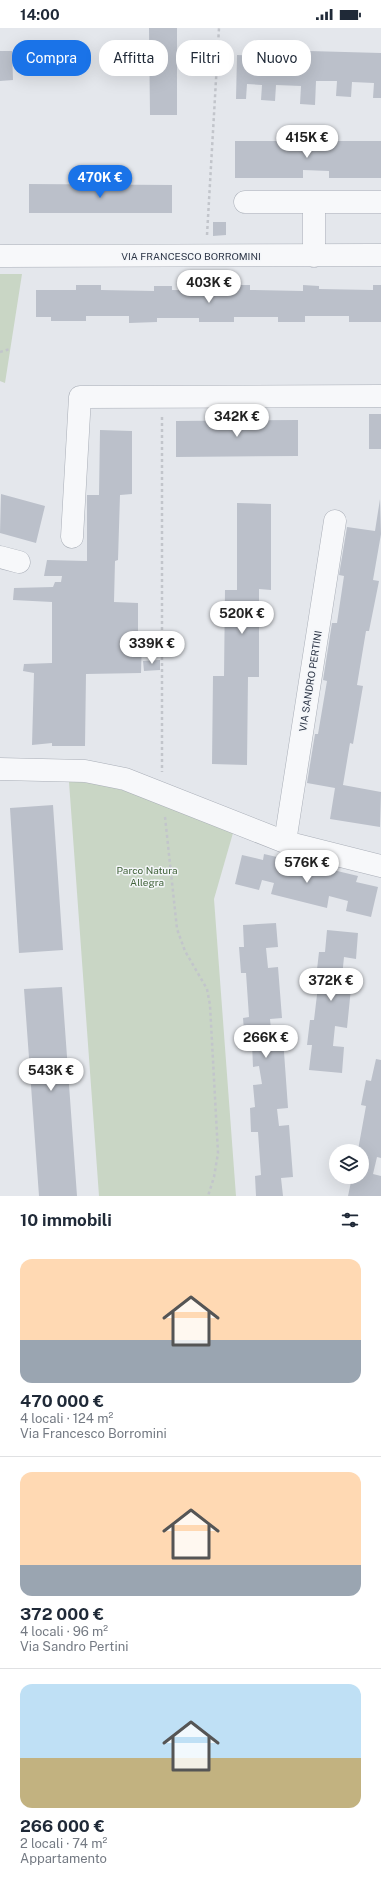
<!DOCTYPE html>
<html lang="it">
<head>
<meta charset="utf-8">
<style>
  :root { --surface:#fff; --page:#f6f6f7; --text:#1f2937; --muted:#747a83; --line:#e0e1e3; --accent:#1a73e8 }
  body { margin:0; font-family:"Public Sans",sans-serif; background:var(--page); color:var(--text); height:100vh; display:flex; flex-direction:column; font-size:15px; white-space:nowrap }
  * { box-sizing:border-box; margin:0 }
  p { font-size:13px; color:var(--muted) }
  .icon { flex:none; width:22px; height:22px; fill:none; stroke:currentColor; stroke-width:2; stroke-linecap:round; stroke-linejoin:round }
  .map { position:relative; height:1168px; overflow:hidden }
  .panel { display:flex; flex-direction:column; background:var(--surface); flex:1 }
  .panel>* { flex:none }
  .top-card { position:absolute; left:12px; top:12px; width:357px; height:36px; display:flex; gap:8px }
  .tools { position:absolute; left:329px; top:1116px; display:grid; gap:8px }
  .tools a { display:grid; place-items:center; width:40px; height:40px; border-radius:50%; background:var(--surface); box-shadow:0 4px 16px #0002; font-size:20px }
  .price { position:absolute; translate:-50% -34px; padding:0 9px; border-radius:14px; background:#fff; color:#222; font-size:13px; line-height:26px; filter:drop-shadow(0 1px 2px #0008) }
  .price::after { content:''; position:absolute; left:50%; top:24px; width:12px; height:9px; margin-left:-6px; background:inherit; clip-path:polygon(0 0,100% 0,50% 100%) }
  .price.active { background:var(--accent); color:#fff }
  ul { padding:0; list-style:none }
  li { display:grid; align-content:center; gap:8px; height:212px; padding:0 20px }
  li+li { border-top:1px solid var(--line) }
  li span { display:grid; place-items:center; height:124px; border-radius:12px; color:#555 }
  li>.icon { margin-inline-start:auto }
  span .icon { width:72px; height:72px; fill:#fffc; stroke-width:1 }
  li b { font-size:17px }
  h2 { display:flex; justify-content:space-between; align-items:center; height:48px; padding:0 20px; font-size:17px }
  .pill { padding:0 14px; border-radius:16px; background:var(--surface); box-shadow:0 4px 16px #0002; font-size:14px; line-height:36px }
  .pill.active { background:var(--accent); color:#fff }
  .status { display:flex; justify-content:space-between; align-items:center; height:28px; padding:0 20px; background:var(--surface); direction:ltr }
  .status svg { height:11px; fill:currentColor }
  .map>svg:first-child { display:block }
  .green { fill:#c9d6c5 }
  .building { fill:#bbc0ca }
  .lines { fill:none; stroke-linecap:round; stroke-linejoin:round }
  .minor-casing { stroke:#a9aeb7; stroke-width:23 }
  .path { stroke:#c2c5cb; stroke-width:2.5; stroke-dasharray:3 3; stroke-linecap:butt }
  .minor { stroke:#f7f8fa; stroke-width:22 }
  .labels { text-anchor:middle; stroke-width:3; stroke-linejoin:round; paint-order:stroke }
  .street-label { font-size:10px; fill:#2b3445; stroke:#f4f6f9 }
  .park-label { font-size:10px; fill:#3f6138; stroke:#f4f6f9 }
</style>
</head>
<body>
<div class="status"><b>14:00</b><svg viewBox="0 0 49 12"><path d="M0 12V9h3v3zM5 12V6h3v6zM10 12V3h3v9zM15 12V0h3v12zM26 1h20v11H26zM47 4h2v5h-2z"/></svg></div>
<div class="map">
<svg width="381" height="1168" viewBox="0 0 381 1168">
  <rect width="100%" height="100%" fill="#e4e7ec"/>
  <path class="green" d="M0 246H22L5 355 0 353Z
    M69 754C114 751 190 788 233 805L214 871 236 1168H99Z"/>
  <path class="building" d="M149 0H177V87H150Z
    M0 23H12L13 52 0 53Z
    M309 23 381 25V70H373L374 55 352 54 351 69 336 68 337 53H316L315 77 300 76 301 58 276 57 275 73 261 72 262 57 247 56 246 71H236L237 27 308 30Z
    M235 113H304V118L329 119V113H381V150H329V143L303 142V150H235Z
    M29 156 172 157V185H29Z
    M213 194H226V207L213 208Z
    M76 257H101V262L154 263V258H172V262L223 263V257H250V262L303 263V257L319 258V261L373 262V257H381V294H349V288H305V294H278V289H234V294H199V290H157V294L129 295V288H86V293H51V289H36V262H76Z
    M369 386H381V421H369Z
    M298 392V428L176 429V393Z
    M100 402 132 403V466L120 467 118 532 115 533 114 574 138 575V611H142L141 645 86 646 85 718H52V715L32 717 34 645 23 643 24 636 52 635V574L13 572 14 560 53 559 55 554H61L62 548H44L47 532 87 533V467H99Z
    M1 466 45 478 36 515 0 505Z
    M380 471 381 506 373 552 379 553 369 603H366L357 657 363 658 353 716 350 715 343 757 381 764 380 799 330 791 335 760 307 755 315 706H318L327 653 323 652 332 595H337L344 548 339 547 347 499 375 503Z
    M237 475 271 476V562L259 561V649H248L247 737 212 736 213 648H224L225 562H237Z
    M160 632V642L144 643 143 633Z
    M53 777 63 922 19 925 10 780Z
    M264 826 290 832 288 838 331 848 333 842 358 848 356 854 378 859 371 889 346 883 348 873 329 868 327 880 271 866 274 855 262 852 259 862 235 856 242 827 263 832Z
    M276 895 278 919 266 920 268 940 278 939 282 990 270 991 272 1011 283 1010 288 1080 277 1081 279 1098 289 1097 293 1149 281 1150 283 1168H256L255 1148 261 1147 258 1104H251L250 1080 255 1079 253 1057 262 1056 259 1038 253 1039 252 1015 245 1016 243 990 249 989 246 945H241L239 919H244L243 897Z
    M327 902 358 905 356 931 344 929 342 949 352 950 347 1000 335 998 333 1018 344 1019 342 1045 309 1042 312 1017H307L310 992H314L319 950H316L319 924H325Z
    M62 959 77 1168H39L24 961Z
    M376 1031 381 1032V1130L377 1129 373 1146 381 1148V1168H348L352 1149H362V1123H351L352 1121 358 1122 366 1078 361 1077 366 1052 371 1053Z"/>
  <g class="lines">
    <defs>
      <path id="minor" d="M245 174H381
        M314 174V228
        M0 228 381 227
        M72 509 80 369 381 368
        M0 529 19 534
        M0 741 85 743 125 751 285 814 381 838
        M285 814 335 493"/>
    </defs>
    <use href="#minor" class="minor-casing"/>
    <path class="path" d="M207 207 219 0
      M0 324 10 321
      M162 389V744
      M165 789 177 901 185 923 207 961 210 977 218 1125 214 1149 208 1168"/>
    <use href="#minor" class="minor"/>
  </g>
  <g class="labels">
    <g class="street-label">
      <text x="191" y="232">VIA FRANCESCO BORROMINI</text>
      <text transform="translate(310 653) rotate(-81)" y="4">VIA SANDRO PERTINI</text>
    </g>
    <g class="park-label">
      <text x="147" y="846">Parco Natura<tspan x="147" dy="12">Allegra</tspan></text>
    </g>
  </g>
</svg>
<div class="tools">
<a><svg class="icon" aria-label="layers" viewBox="0 0 24 24"><path d="M12 4l9 5-9 5-9-5zM3 14l9 5 9-5"/></svg></a>
</div>
<b class="price" style="left:307px;top:131px">415K €</b>
<b class="price active" style="left:100px;top:171px">470K €</b>
<b class="price" style="left:209px;top:276px">403K €</b>
<b class="price" style="left:237px;top:410px">342K €</b>
<b class="price" style="left:242px;top:607px">520K €</b>
<b class="price" style="left:152px;top:637px">339K €</b>
<b class="price" style="left:307px;top:856px">576K €</b>
<b class="price" style="left:331px;top:974px">372K €</b>
<b class="price" style="left:266px;top:1031px">266K €</b>
<b class="price" style="left:51px;top:1064px">543K €</b>
<div class="top-card">
<a class="pill active">Compra</a>
<a class="pill">Affitta</a>
<a class="pill">Filtri</a>
<a class="pill">Nuovo</a>
</div>
</div>
<section class="panel">
<h2>10 immobili<svg class="icon" aria-label="filters" viewBox="0 0 24 24"><path d="M4 7h16M4 17h16"/><circle cx="9" cy="7" r="2"/><circle cx="15" cy="17" r="2"/></svg></h2>
<ul>
<li><span style="background:linear-gradient(#ffd9b3 65%,#9aa5b1 0)"><svg class="icon" aria-label="home" viewBox="0 0 24 24"><path d="M3 11l9-7 9 7M6 9v11h12V9"/></svg></span><div><b>470 000 €</b><p>4 locali · 124 m²</p><p>Via Francesco Borromini</p></div></li>
<li><span style="background:linear-gradient(#ffd9b3 75%,#9aa5b1 0)"><svg class="icon" aria-label="home" viewBox="0 0 24 24"><path d="M3 11l9-7 9 7M6 9v11h12V9"/></svg></span><div><b>372 000 €</b><p>4 locali · 96 m²</p><p>Via Sandro Pertini</p></div></li>
<li><span style="background:linear-gradient(#bfe0f5 60%,#c2b280 0)"><svg class="icon" aria-label="home" viewBox="0 0 24 24"><path d="M3 11l9-7 9 7M6 9v11h12V9"/></svg></span><div><b>266 000 €</b><p>2 locali · 74 m²</p><p>Appartamento</p></div></li>
</ul>
</section>
</body>
</html>
